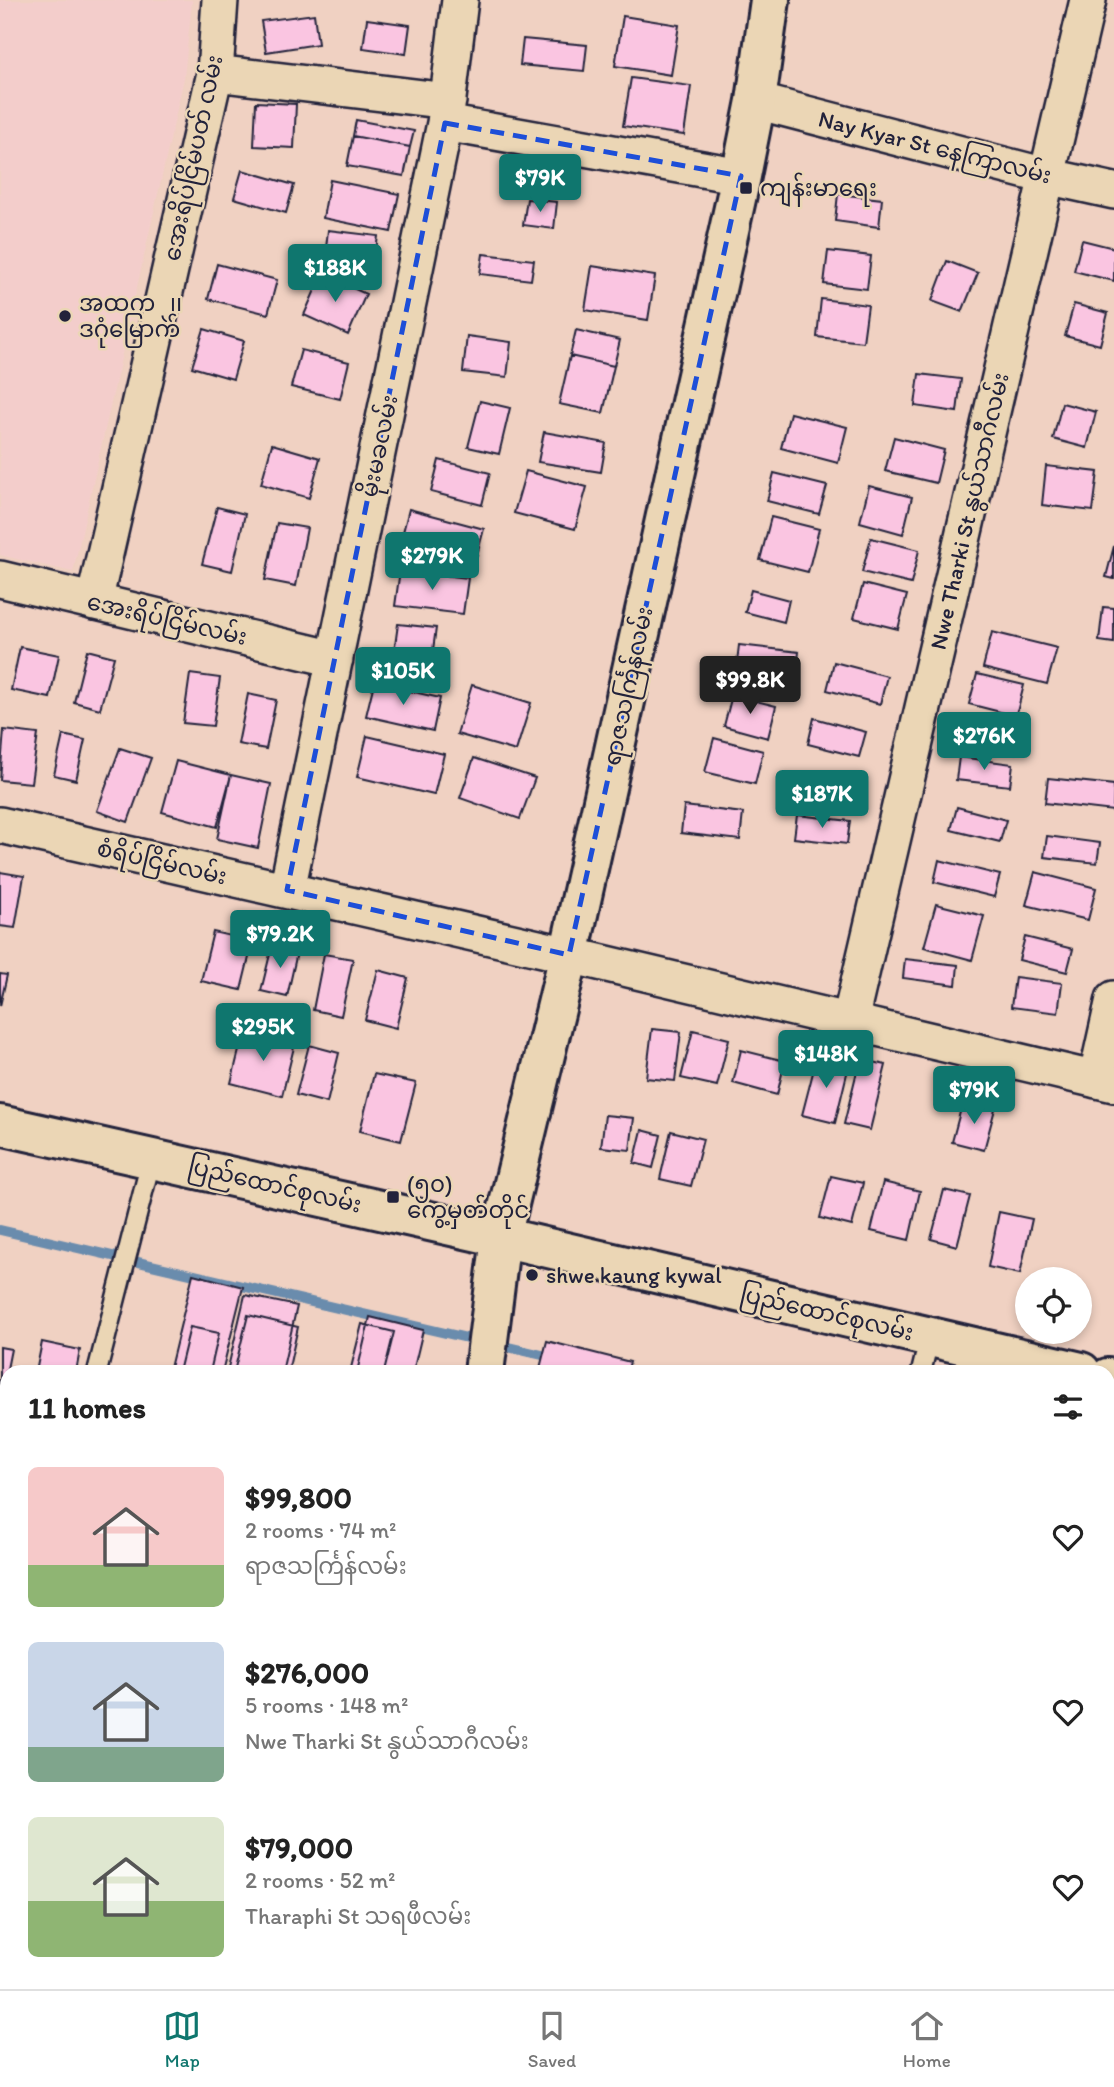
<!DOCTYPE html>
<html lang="en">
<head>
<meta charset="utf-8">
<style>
  :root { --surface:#fff; --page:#f2f2f2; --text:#222; --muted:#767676; --line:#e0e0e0; --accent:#0f766e }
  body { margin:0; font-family:Itim,"Noto Sans Myanmar",sans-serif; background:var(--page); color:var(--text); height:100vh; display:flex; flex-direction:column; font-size:26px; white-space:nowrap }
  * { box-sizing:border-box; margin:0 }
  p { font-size:23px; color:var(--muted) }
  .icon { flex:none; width:38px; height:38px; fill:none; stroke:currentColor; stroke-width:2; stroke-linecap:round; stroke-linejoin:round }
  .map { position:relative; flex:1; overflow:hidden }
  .drawer { position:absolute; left:0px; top:1365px; width:1115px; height:625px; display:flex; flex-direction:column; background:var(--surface); border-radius:21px 21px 0 0; box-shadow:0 4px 10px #0003 }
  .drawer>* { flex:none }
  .fabs { position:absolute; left:1015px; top:1267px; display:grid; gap:14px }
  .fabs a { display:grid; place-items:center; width:77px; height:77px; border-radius:50%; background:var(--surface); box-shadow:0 4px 10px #0003; font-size:35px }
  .price { position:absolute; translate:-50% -60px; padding:0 16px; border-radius:7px; background:var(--accent); color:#fff; font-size:23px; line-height:46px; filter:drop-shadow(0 2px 4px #0008) }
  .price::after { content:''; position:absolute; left:50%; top:42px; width:21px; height:16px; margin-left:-10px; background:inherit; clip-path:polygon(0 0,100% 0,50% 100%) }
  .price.current { background:#222; color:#fff }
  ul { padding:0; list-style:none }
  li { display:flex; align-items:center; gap:21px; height:175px; padding:0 28px }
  li span { display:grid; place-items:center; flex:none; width:196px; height:140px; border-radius:10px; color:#555 }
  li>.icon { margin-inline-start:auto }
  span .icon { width:84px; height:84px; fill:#fffc; stroke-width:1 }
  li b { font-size:30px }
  h2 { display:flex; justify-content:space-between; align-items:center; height:84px; padding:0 28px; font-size:30px }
  .dock { display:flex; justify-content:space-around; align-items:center; height:98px; border-top:2px solid var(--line); background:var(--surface); font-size:19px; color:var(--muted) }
  .dock a { display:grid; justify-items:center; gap:4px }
  .dock .current { color:var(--accent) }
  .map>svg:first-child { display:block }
  .built { fill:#f3cdcb }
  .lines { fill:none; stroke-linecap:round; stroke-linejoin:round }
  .stream { stroke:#6a8cad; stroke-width:10 }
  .building { fill:#fac5e1; stroke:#22223b; stroke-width:2 }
  .service-casing { stroke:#22223b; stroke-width:23 }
  .minor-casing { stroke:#22223b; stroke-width:40 }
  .secondary-casing { stroke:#22223b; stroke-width:44 }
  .primary-casing { stroke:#22223b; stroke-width:44 }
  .service { stroke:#ebd6b5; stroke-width:18 }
  .minor { stroke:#ebd6b5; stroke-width:35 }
  .secondary { stroke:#ebd6b5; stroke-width:38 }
  .primary { stroke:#ebd6b5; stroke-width:38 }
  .marked { fill:none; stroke:#1d4ed8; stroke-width:5; stroke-dasharray:14 9; stroke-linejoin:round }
  .poi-dot { fill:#22223b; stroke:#ebd6b5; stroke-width:2.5 }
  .labels { text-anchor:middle; stroke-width:5; stroke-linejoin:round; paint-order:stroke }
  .street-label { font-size:23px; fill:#22223b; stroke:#ebd6b5 }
  .poi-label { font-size:23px; fill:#22223b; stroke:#ebd6b5; text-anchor:start }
</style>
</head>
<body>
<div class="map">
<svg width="1114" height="1989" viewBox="0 0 1114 1989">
  <rect width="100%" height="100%" fill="#f0d1c2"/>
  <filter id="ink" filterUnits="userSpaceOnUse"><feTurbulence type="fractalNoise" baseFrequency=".0143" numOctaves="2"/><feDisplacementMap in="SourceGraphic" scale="14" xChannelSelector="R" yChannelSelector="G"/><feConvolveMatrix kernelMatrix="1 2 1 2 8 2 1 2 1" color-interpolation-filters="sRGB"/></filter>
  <g filter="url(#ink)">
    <path class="built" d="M0 0H192V2L184 78 73 572 0 555Z"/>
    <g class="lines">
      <path class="stream" d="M0 1230 480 1341
        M495 1344 555 1358
        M1108 1487 1114 1488"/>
    </g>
    <path class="building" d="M314 14 318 44 266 52 261 21Z
      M623 16 679 25 671 75 615 66Z
      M367 19 410 25 406 54 363 48Z
      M523 39 587 45 584 71 520 65Z
      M631 78 691 86 684 135 623 126Z
      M256 102 296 104 294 148 254 146Z
      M356 120 414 131 410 147 353 136Z
      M353 136 410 147 404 176 347 166Z
      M242 170 294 185 286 213 234 198Z
      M330 180 399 194 391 232 323 218Z
      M838 194 882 199 879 227 835 221Z
      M527 199 557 202 554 229 523 225Z
      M328 230 378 236 373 272 324 266Z
      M1082 240 1114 248V281L1074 271Z
      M828 251 871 256 867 289 824 284Z
      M483 254 534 260 531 280 480 274Z
      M947 261 978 273 962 312 932 301Z
      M217 264 277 280 268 314 208 299Z
      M592 266 655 276 648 320 585 310Z
      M322 274 366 294 348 335 304 315Z
      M821 299 868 305 863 342 817 337Z
      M1074 304 1108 313 1100 345 1065 336Z
      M204 329 244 341 233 379 192 367Z
      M576 330 620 340 614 366 570 356Z
      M467 336 511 342 507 377 463 372Z
      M301 350 349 362 340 399 291 387Z
      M570 356 614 366 603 413 559 404Z
      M919 374 961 379 957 412 915 406Z
      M480 401 510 408 499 454 468 447Z
      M1062 403 1096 412 1087 448 1053 439Z
      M790 413 847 427 838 463 781 448Z
      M544 432 606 443 601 472 538 462Z
      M894 437 944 450 936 483 885 471Z
      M272 444 320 458 309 498 261 484Z
      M439 460 490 473 482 505 431 492Z
      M1046 466 1098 472 1093 511 1042 505Z
      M526 471 587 487 575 529 514 513Z
      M774 473 827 486 819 514 767 501Z
      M869 486 912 497 903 534 860 522Z
      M217 507 245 514 232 571 202 564Z
      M409 509 484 529 477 555 402 536Z
      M771 517 819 529 808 572 760 560Z
      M277 523 307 528 296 586 265 580Z
      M871 538 919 550 911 584 862 572Z
      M1114 546V579L1106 577Z
      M400 570 468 578 463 614 395 606Z
      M863 584 907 595 898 629 854 618Z
      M751 590 789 600 784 622 745 612Z
      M1103 607 1114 608V643L1099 641Z
      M398 624 436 628 431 665 393 660Z
      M992 632 1057 648 1047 684 983 668Z
      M739 645 799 652 796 677 736 671Z
      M20 647 59 655 50 698 11 690Z
      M87 650 114 657 100 709 74 702Z
      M834 662 887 676 880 704 827 690Z
      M190 674 220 678 213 726 183 723Z
      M977 674 1024 685 1016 716 969 704Z
      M374 683 440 698 433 731 366 716Z
      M472 685 531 703 516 751 457 734Z
      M248 694 276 700 266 749 238 744Z
      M732 695 776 706 768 738 724 726Z
      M814 718 866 732 859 757 808 744Z
      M973 724 1019 736 1015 753 968 741Z
      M4 730 38 734 31 783 0 780Z
      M63 735 85 740 76 780 54 775Z
      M367 736 444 754 434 795 357 777Z
      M714 738 763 751 755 784 705 772Z
      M120 748 151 758 128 822 97 811Z
      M959 757 1013 764 1010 786 956 780Z
      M474 758 535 778 520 819 460 798Z
      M176 761 231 775 217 827 162 812Z
      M231 775 271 784 258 848 217 839Z
      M804 775 853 781 850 806 800 800Z
      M1048 778 1114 785 1113 811 1045 803Z
      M684 806 743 813 740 840 681 833Z
      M957 807 1006 820 1000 842 951 830Z
      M797 815 850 821 847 844 794 838Z
      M1047 836 1100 843 1097 863 1044 857Z
      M939 860 1000 875 994 897 934 882Z
      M0 872 24 876 15 928 0 926Z
      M1035 872 1096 888 1088 920 1026 905Z
      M936 904 984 916 972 960 924 947Z
      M213 932 253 941 241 990 201 981Z
      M1025 937 1073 949 1067 972 1019 960Z
      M273 942 298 948 287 997 261 991Z
      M324 954 353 959 341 1016 313 1010Z
      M905 959 958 965 956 985 903 978Z
      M378 970 408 978 396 1028 365 1020Z
      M0 974 7 975 0 1006Z
      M1015 977 1062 983 1058 1013 1011 1007Z
      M652 1029 681 1032 675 1081 646 1078Z
      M244 1030 295 1043 282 1096 231 1083Z
      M693 1030 729 1039 717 1086 681 1078Z
      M309 1045 339 1053 327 1103 296 1095Z
      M741 1050 785 1061 777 1095 733 1083Z
      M817 1057 849 1065 835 1123 802 1115Z
      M860 1059 886 1065 870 1130 844 1124Z
      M374 1074 416 1083 401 1141 360 1131Z
      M963 1101 995 1109 984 1150 952 1142Z
      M605 1115 634 1118 630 1150 601 1147Z
      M642 1130 661 1135 653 1168 634 1163Z
      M671 1131 703 1139 691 1186 660 1179Z
      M831 1176 863 1183 852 1226 820 1218Z
      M883 1182 920 1191 909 1240 871 1231Z
      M944 1190 970 1196 957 1246 931 1239Z
      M999 1212 1032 1219 1020 1274 988 1267Z
      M193 1274 243 1287 222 1372H169Z
      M245 1295 297 1306 282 1372H227Z
      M248 1315 298 1327 288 1372H234Z
      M370 1317 423 1330 413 1372H357Z
      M362 1324 394 1332 384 1372H350Z
      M190 1327 219 1333 210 1372H179Z
      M547 1341 630 1362 627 1372H539Z
      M42 1342 80 1350 76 1372H36Z
      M0 1347 11 1349 0 1404Z
      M1108 1510 1114 1512V1548L1108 1572Z
      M0 1786 7 1787V1851L0 1850Z
      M501 1983H541L540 1989 500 1988Z
      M663 1983H698L697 1989H661Z
      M740 1983H774L772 1989H738Z"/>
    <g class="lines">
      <defs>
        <path id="service" d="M97 1372 152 1157
          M921 1372 930 1336"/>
        <path id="minor" d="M215 73 448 101
          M756 101 1046 176 1114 191
          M445 123 741 176
          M0 579 335 659
          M94 602 215 73 220 0
          M0 825 569 955 1114 1084
          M287 890 445 123 460 0
          M850 1021 1088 0
          M1096 1080 1114 999"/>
        <path id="secondary" d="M770 0 756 101 741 176 569 955 501 1237 1081 1372
          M1108 1378 1114 1380
          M0 1931 7 1933
          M242 1983 272 1989"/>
        <path id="primary" d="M0 1125 501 1237 484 1372
          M405 1989V1983"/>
      </defs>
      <use href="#service" class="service-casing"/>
      <use href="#minor" class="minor-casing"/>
      <use href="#secondary" class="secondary-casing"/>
      <use href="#primary" class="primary-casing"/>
      <use href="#service" class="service"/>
      <use href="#minor" class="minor"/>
      <use href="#secondary" class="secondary"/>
      <use href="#primary" class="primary"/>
    </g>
  </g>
  <path class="marked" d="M445 123 741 176 569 955 287 890Z"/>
  <g class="poi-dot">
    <rect x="739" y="181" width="14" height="14" rx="3.5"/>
    <circle cx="65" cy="316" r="7"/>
    <rect x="386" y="1190" width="14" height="14" rx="3.5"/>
    <circle cx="532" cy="1275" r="7"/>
  </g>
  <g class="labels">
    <g class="street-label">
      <text transform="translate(935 147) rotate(14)" y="8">Nay Kyar St နေကြာလမ်း</text>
      <text transform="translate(193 158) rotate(-78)" y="8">အေးရိပ်ငြိမ်ပတ် လမ်း</text>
      <text transform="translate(379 446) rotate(-78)" y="8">မိုးမခလမ်း</text>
      <text transform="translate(969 511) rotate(-77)" y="8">Nwe Tharki St နွယ်သာဂီလမ်း</text>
      <text transform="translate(167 619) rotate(13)" y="8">အေးရိပ်ငြိမ်လမ်း</text>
      <text transform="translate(628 686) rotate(-78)" y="8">ရာဇသင်္ကြန်လမ်း</text>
      <text transform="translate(162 862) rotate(13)" y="8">စံရိပ်ငြိမ်လမ်း</text>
      <text transform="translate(275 1185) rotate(13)" y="8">ပြည်ထောင်စုလမ်း</text>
      <text transform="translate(827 1313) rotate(13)" y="8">ပြည်ထောင်စုလမ်း</text>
    </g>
    <g class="poi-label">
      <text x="760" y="196">ကျန်းမာရေး</text>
      <text x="79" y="311">အထက ၂၊<tspan x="79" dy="26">ဒဂုံမြောက်</tspan></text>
      <text x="407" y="1192">(၅၀)<tspan x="407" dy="26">ကွေ့မှတ်တိုင်</tspan></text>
      <text x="546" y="1283">shwe kaung kywal</text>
    </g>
  </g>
</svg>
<div class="fabs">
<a><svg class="icon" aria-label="locate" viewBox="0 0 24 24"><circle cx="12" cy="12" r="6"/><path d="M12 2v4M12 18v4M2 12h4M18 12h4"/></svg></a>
</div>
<b class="price" style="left:540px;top:214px">$79K</b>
<b class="price" style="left:335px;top:304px">$188K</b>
<b class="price" style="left:432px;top:592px">$279K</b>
<b class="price" style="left:403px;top:707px">$105K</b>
<b class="price current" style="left:750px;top:716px">$99.8K</b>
<b class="price" style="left:984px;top:772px">$276K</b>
<b class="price" style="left:822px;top:830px">$187K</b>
<b class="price" style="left:280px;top:970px">$79.2K</b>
<b class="price" style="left:263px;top:1063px">$295K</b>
<b class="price" style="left:826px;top:1090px">$148K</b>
<b class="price" style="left:974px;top:1126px">$79K</b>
<section class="drawer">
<h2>11 homes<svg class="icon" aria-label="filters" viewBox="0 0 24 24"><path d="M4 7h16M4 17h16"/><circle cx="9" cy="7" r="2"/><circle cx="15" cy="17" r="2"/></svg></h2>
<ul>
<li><span style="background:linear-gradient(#f6c9c9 70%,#8fb573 0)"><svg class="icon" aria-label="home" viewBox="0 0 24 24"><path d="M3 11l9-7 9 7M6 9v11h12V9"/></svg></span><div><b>$99,800</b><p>2 rooms · 74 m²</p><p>ရာဇသင်္ကြန်လမ်း</p></div><svg class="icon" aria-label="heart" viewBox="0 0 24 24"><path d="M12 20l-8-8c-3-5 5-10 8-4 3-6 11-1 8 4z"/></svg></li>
<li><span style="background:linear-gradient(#c9d6e8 75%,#7fa58c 0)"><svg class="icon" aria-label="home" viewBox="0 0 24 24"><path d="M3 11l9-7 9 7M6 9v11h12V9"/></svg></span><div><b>$276,000</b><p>5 rooms · 148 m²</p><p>Nwe Tharki St နွယ်သာဂီလမ်း</p></div><svg class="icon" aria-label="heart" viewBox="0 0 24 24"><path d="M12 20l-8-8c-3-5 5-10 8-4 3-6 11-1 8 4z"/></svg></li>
<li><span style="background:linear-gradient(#dfe7d0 60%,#8fb573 0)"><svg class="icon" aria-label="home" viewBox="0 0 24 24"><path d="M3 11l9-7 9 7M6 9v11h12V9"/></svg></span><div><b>$79,000</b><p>2 rooms · 52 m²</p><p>Tharaphi St သရဖီလမ်း</p></div><svg class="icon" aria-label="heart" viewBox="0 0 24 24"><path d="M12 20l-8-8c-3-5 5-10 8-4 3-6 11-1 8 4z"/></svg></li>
</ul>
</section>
</div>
<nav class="dock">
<a class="current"><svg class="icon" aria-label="map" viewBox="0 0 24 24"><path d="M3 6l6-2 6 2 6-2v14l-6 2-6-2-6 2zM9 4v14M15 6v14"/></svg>Map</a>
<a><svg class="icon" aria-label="saved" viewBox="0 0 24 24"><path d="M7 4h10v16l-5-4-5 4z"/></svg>Saved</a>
<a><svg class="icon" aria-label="home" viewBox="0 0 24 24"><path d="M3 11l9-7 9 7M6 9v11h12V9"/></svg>Home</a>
</nav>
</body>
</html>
